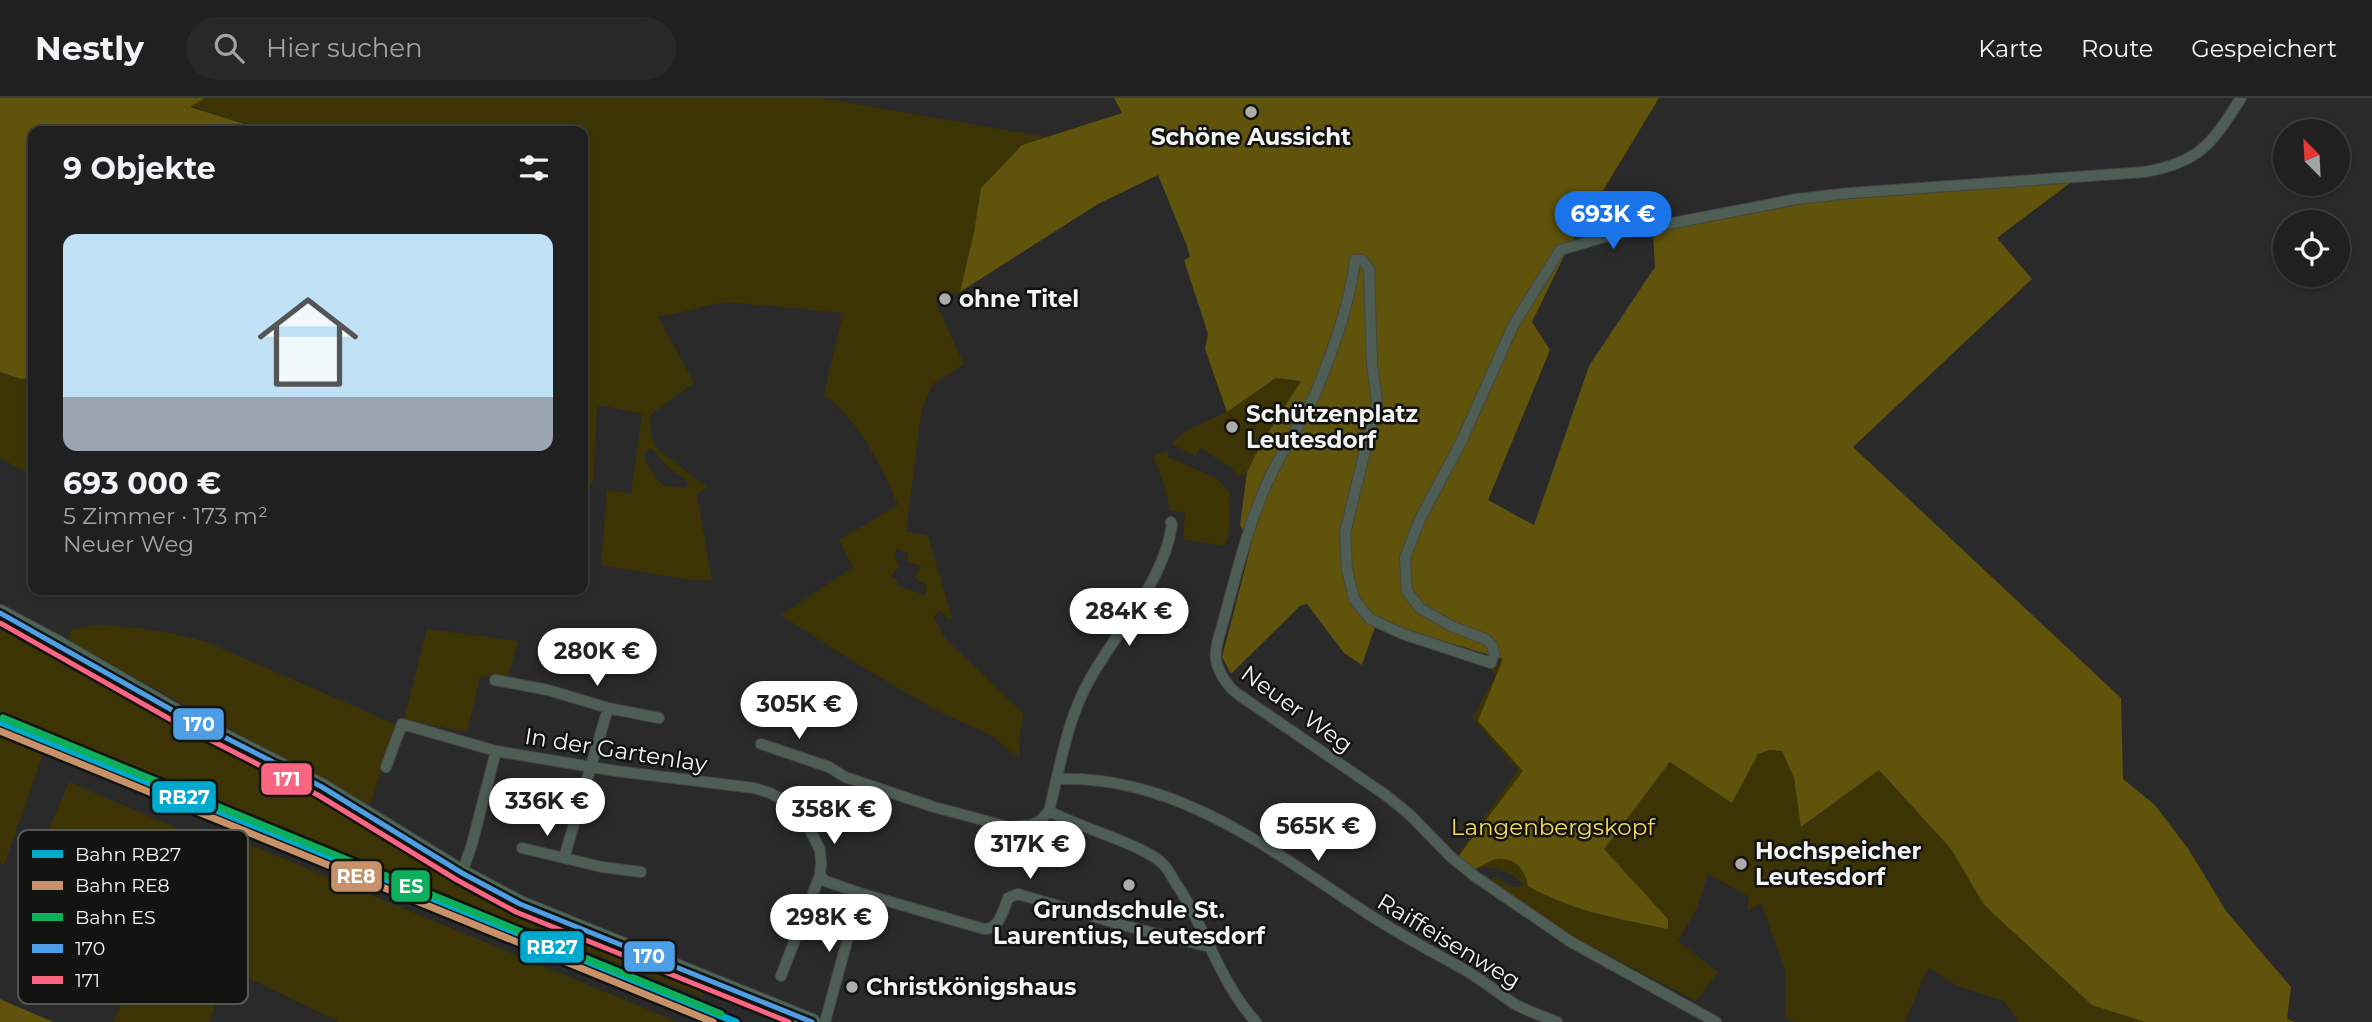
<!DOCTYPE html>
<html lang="de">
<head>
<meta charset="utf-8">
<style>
  :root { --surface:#1f201f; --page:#272828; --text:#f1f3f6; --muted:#a1a3a4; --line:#3c3e3d; --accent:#1a73e8 }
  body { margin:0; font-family:Montserrat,sans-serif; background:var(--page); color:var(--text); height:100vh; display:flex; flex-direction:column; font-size:26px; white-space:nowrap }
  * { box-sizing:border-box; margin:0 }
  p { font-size:23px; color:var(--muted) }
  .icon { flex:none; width:38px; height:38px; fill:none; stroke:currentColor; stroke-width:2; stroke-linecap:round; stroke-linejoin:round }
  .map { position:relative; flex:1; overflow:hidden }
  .drawer { position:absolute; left:28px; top:28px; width:560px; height:469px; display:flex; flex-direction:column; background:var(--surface); border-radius:14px; box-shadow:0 2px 5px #0004,0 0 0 2px var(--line) }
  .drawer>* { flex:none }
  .needle { width:46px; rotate:336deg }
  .fabs { position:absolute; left:2273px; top:21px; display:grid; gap:14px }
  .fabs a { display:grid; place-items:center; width:77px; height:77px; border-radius:50%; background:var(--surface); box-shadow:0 2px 5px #0004,0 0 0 2px var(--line); font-size:35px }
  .price { position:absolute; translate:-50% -60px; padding:0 16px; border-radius:24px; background:#fff; color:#222; font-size:23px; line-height:46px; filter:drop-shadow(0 2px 4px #0008) }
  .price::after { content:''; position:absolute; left:50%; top:42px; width:21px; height:16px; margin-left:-10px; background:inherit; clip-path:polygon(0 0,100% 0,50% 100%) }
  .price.current { background:var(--accent); color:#fff }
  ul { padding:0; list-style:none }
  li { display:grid; align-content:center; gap:14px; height:371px; padding:0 35px }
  li span { display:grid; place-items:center; height:217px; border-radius:14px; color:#555 }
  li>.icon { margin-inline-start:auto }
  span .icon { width:126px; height:126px; fill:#fffc; stroke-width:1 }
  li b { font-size:30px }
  h2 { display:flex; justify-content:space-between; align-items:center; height:84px; padding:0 35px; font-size:30px }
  header { display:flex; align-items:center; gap:42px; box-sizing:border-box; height:98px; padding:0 35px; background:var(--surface); border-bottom:2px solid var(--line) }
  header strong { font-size:33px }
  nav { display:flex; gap:38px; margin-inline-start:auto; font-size:24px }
  .search { width:490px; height:63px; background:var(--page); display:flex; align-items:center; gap:18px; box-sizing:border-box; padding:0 24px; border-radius:38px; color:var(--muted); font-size:26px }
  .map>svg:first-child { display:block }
  .green { fill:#3d3406; fill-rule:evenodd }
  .forest { fill:#60530c }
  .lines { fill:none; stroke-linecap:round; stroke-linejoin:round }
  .minor-casing { stroke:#454645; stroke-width:12 }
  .primary-casing { stroke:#454645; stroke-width:18 }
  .minor { stroke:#4f5e55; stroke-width:10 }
  .primary { stroke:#4b6658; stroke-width:16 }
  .bus-1-casing { stroke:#131412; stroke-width:10 }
  .bus-2-casing { stroke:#131412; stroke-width:10 }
  .bus-1 { stroke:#4d9ee5; stroke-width:5 }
  .bus-2 { stroke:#fa6682; stroke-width:5 }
  .rail-1-casing { stroke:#131412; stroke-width:12 }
  .rail-2-casing { stroke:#131412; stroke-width:12 }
  .rail-3-casing { stroke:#131412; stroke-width:12 }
  .rail-1 { stroke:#00a9ce; stroke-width:7 }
  .rail-2 { stroke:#c7916a; stroke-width:7 }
  .rail-3 { stroke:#0daf5c; stroke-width:7 }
  .poi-dot { fill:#acadab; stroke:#131412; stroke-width:2.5 }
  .labels { text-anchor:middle; stroke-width:5; stroke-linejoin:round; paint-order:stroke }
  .poi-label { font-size:23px; font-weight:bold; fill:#f2f4f1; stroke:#131412; text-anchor:start }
  .street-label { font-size:23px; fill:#f2f4f1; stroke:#131412 }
  .park-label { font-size:23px; fill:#f5d95b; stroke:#131412 }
  .key { fill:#131412; stroke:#565755; stroke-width:2 }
  .key-label { font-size:19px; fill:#f2f4f1 }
  .line-badge { stroke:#131412; stroke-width:2.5 }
  .badge-label { font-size:19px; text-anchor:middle; font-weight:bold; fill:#fff }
</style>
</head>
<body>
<header>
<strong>Nestly</strong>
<div class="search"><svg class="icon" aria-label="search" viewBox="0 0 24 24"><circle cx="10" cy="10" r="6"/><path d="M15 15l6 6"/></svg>Hier suchen</div>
<nav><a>Karte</a><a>Route</a><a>Gespeichert</a></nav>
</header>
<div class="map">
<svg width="2372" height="924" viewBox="0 0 2372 924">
  <rect width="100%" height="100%" fill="#292a29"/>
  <path class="green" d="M205 0H822L1046 39 1022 47 981 90 974 134 960 194 943 199 937 208 964 266 933 286 922 310 906 433 928 438 952 520 949 521 939 513 934 519 945 540 1024 616 1019 638 1020 661 992 638 940 614 896 589 838 554 781 517 853 469 839 442 898 407C883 370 857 319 824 297L843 215 728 204C704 206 682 217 658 218L694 285 650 317 651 338 657 351 707 389 697 397 712 483 691 482 601 467 607 392 631 395 642 316 604 308 597 309 593 385H583V33H394L354 26 321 33H267L190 8ZM651 350 669 370 689 384 685 390C678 388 674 389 667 388 657 386 650 370 644 361L645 354ZM896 451 908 455 907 464 921 468 914 479 927 488 925 497 898 488 896 481 891 478 899 469 895 457Z
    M0 274 21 281 33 280V378L0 360Z
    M1276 280 1301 283 1262 344 1247 374 1238 380 1232 370 1200 350 1195 358 1172 346C1187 327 1210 324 1229 312 1245 302 1261 291 1276 280Z
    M1168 353V359L1216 380 1229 393V438L1224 448 1183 441 1185 415 1170 412 1164 387 1153 358Z
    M1522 484 1620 729 1671 664 1758 656 1770 652 1782 653 1794 680 1802 729 1878 671 1951 751 1984 807 2127 918 2145 924H2019L2004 903 1957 888 1928 869 1905 924H1795L1786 920V874L1761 806 1747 813 1749 799 1708 776 1696 812 1678 843 1718 874 1696 903 1562 833 1491 783 1495 779 1512 789 1524 788C1510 771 1495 768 1473 770L1458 757 1518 672 1472 620 1496 577 1489 570 1500 565 1499 553Z
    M0 525 345 712 515 813 705 891 702 899 511 823 283 729 0 618Z
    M96 527C133 528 171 534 207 544L397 627 370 707 69 544 68 540 73 531Z
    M427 531 518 543 508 578 480 579 467 634 404 622Z
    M0 639 43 657 4 767 0 765Z
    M69 684 209 744 173 829 32 770Z
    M243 744 678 924H339L185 849 225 745Z
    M148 843 227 878 209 924H113Z"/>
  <path class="forest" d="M0 0H205L190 9 267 33H33V280L21 281 0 274Z
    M1114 0H1659L1567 152 1532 224 1550 252 1488 402 1534 427 1589 268 1655 169 1653 134 1806 104 2070 85 1997 140 2032 181 1853 349 2121 600 2123 681 2155 707 2189 752 2226 813 2291 889 2287 921 2295 924H2145L2092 907 1984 807 1951 751 1879 672 1801 729 1794 680 1782 653 1770 652 1758 656 1732 705 1670 664 1604 751 1668 821V831C1619 821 1572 813 1528 788 1525 772 1516 759 1497 761 1490 762 1482 768 1476 771L1458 759 1523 673 1478 623 1503 561 1377 523 1362 567 1344 555 1307 506 1300 508 1231 576 1222 559 1251 447 1240 427 1247 374 1262 344 1301 283 1276 280 1227 314 1205 251 1208 236 1184 162 1190 159 1187 148 1158 77 1098 106 960 194 974 134 981 90 1022 47 1122 15Z
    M0 901 53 924H0Z"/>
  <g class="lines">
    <defs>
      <path id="minor" d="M495 582 548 592 608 610 564 760 602 769 641 774
        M608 610 659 620
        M761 646 829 669 845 679 934 709 1009 729 1030 727 1040 723 1049 713
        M386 669 402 626 496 653 616 673 754 690 770 695 792 707 808 728 820 752 821 765 820 777 781 878
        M1057 681C1174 677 1267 749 1359 810 1393 833 1429 852 1465 872 1482 882 1497 894 1513 905 1526 913 1543 918 1557 924
        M1049 713C1060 669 1067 621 1090 581 1118 531 1163 485 1172 427L1171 424
        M1049 713C1077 729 1146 747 1164 767 1170 774 1174 783 1179 790 1207 833 1220 885 1256 924
        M522 750 564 760
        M462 775 472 746 496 653
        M820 777 825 783 860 795 984 831C1000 831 1003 812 1008 800L1018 796 1122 827 1210 849
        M825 924 860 795
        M1716 924 1571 844 1476 779 1451 759 1410 717 1387 698 1239 597C1228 589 1219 576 1216 562 1214 550 1221 533 1224 521 1237 473 1249 423 1270 379 1284 348 1305 321 1318 289 1334 249 1350 205 1355 162H1362L1369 171 1372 266 1377 303 1345 435 1347 471 1354 501 1370 521 1403 536 1491 565 1494 556 1492 547 1485 541 1451 528 1420 510 1407 493 1405 460 1420 421 1461 344 1514 226 1560 152 1611 137 1797 101 1850 95 2145 74C2201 64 2212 45 2241 0"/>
      <path id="primary" d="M0 515 58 546 179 616 322 689 462 775 520 806 812 924"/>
    </defs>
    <use href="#minor" class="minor-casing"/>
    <use href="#primary" class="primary-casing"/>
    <use href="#minor" class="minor"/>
    <use href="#primary" class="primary"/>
    <defs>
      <path id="bus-1" d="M0 515 179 616 322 689 462 775 520 806 812 924"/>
      <path id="bus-2" d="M0 525 175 624 318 697 457 782 516 814 789 924"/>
    </defs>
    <use href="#bus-1" class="bus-1-casing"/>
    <use href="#bus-2" class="bus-2-casing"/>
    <use href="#bus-1" class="bus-1"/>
    <use href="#bus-2" class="bus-2"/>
    <defs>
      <path id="rail-1" d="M0 624 736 924"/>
      <path id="rail-2" d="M0 633 713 924"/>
      <path id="rail-3" d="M3 620 721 916"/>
    </defs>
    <use href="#rail-1" class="rail-1-casing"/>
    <use href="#rail-2" class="rail-2-casing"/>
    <use href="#rail-3" class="rail-3-casing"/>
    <use href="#rail-1" class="rail-1"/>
    <use href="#rail-2" class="rail-2"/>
    <use href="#rail-3" class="rail-3"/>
  </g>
  <g class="poi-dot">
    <circle cx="1251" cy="14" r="7"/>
    <circle cx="945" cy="201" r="7"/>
    <circle cx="1232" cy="329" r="7"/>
    <circle cx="1741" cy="766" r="7"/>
    <circle cx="1129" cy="787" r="7"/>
    <circle cx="852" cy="889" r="7"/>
  </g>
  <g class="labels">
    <g class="poi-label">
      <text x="1251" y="47" text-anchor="middle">Schöne Aussicht</text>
      <text x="959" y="209">ohne Titel</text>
      <text x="1246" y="324">Schützenplatz<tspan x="1246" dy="26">Leutesdorf</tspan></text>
      <text x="1755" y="761">Hochspeicher<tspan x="1755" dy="26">Leutesdorf</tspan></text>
      <text x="1129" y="820" text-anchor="middle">Grundschule St.<tspan x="1129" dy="26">Laurentius, Leutesdorf</tspan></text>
      <text x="866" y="897">Christkönigshaus</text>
    </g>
    <g class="street-label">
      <text transform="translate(1297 611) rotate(36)" y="8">Neuer Weg</text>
      <text transform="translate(616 652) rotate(9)" y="8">In der Gartenlay</text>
      <text transform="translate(1449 843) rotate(31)" y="8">Raiffeisenweg</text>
    </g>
    <g class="park-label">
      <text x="1553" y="737">Langenbergskopf</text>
    </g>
  </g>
  <rect x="18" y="732" width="230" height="174" rx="10" class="key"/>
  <rect x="32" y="752" width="31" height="8" fill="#00a9ce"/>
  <rect x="32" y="783" width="31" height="9" fill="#c7916a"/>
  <rect x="32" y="815" width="31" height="8" fill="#0daf5c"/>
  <rect x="32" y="846" width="31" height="9" fill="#4d9ee5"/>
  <rect x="32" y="878" width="31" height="8" fill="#fa6682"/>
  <g class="key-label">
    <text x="75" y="763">Bahn RB27</text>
    <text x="75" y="794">Bahn RE8</text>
    <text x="75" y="826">Bahn ES</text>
    <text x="75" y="857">170</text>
    <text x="75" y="889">171</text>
  </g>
  <g class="line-badge">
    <rect x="172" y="609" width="53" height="34" rx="7" fill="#4d9ee5"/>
    <rect x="260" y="664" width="53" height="34" rx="7" fill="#fa6682"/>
    <rect x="151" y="682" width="66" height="34" rx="7" fill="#00a9ce"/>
    <rect x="330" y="762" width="53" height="33" rx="7" fill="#c7916a"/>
    <rect x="390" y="771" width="41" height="34" rx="7" fill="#0daf5c"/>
    <rect x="519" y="832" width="66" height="34" rx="7" fill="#00a9ce"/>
    <rect x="623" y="842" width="53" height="33" rx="7" fill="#4d9ee5"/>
  </g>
  <g class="badge-label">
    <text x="199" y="633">170</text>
    <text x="287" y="688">171</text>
    <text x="184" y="706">RB27</text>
    <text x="356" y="785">RE8</text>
    <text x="411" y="795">ES</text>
    <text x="552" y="856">RB27</text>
    <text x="649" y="865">170</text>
  </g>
</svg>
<div class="fabs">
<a><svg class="needle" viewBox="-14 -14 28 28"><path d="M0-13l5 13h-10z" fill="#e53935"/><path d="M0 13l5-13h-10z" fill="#a1a3a4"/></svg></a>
<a><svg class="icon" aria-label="locate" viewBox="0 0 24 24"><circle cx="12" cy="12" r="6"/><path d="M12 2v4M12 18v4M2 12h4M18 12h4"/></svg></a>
</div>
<b class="price current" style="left:1613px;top:153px">693K €</b>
<b class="price" style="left:1129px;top:550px">284K €</b>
<b class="price" style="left:597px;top:590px">280K €</b>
<b class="price" style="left:799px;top:643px">305K €</b>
<b class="price" style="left:547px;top:740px">336K €</b>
<b class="price" style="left:834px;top:748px">358K €</b>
<b class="price" style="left:1318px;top:765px">565K €</b>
<b class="price" style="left:1030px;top:783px">317K €</b>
<b class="price" style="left:829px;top:856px">298K €</b>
<section class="drawer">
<h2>9 Objekte<svg class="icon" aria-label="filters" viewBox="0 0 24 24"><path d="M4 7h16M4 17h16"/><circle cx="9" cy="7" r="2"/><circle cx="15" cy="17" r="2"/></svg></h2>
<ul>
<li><span style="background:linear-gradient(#bfe0f5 75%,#9aa5b1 0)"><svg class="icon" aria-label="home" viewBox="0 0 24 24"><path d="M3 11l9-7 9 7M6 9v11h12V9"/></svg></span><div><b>693 000 €</b><p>5 Zimmer · 173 m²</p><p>Neuer Weg</p></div></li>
</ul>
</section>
</div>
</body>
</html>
